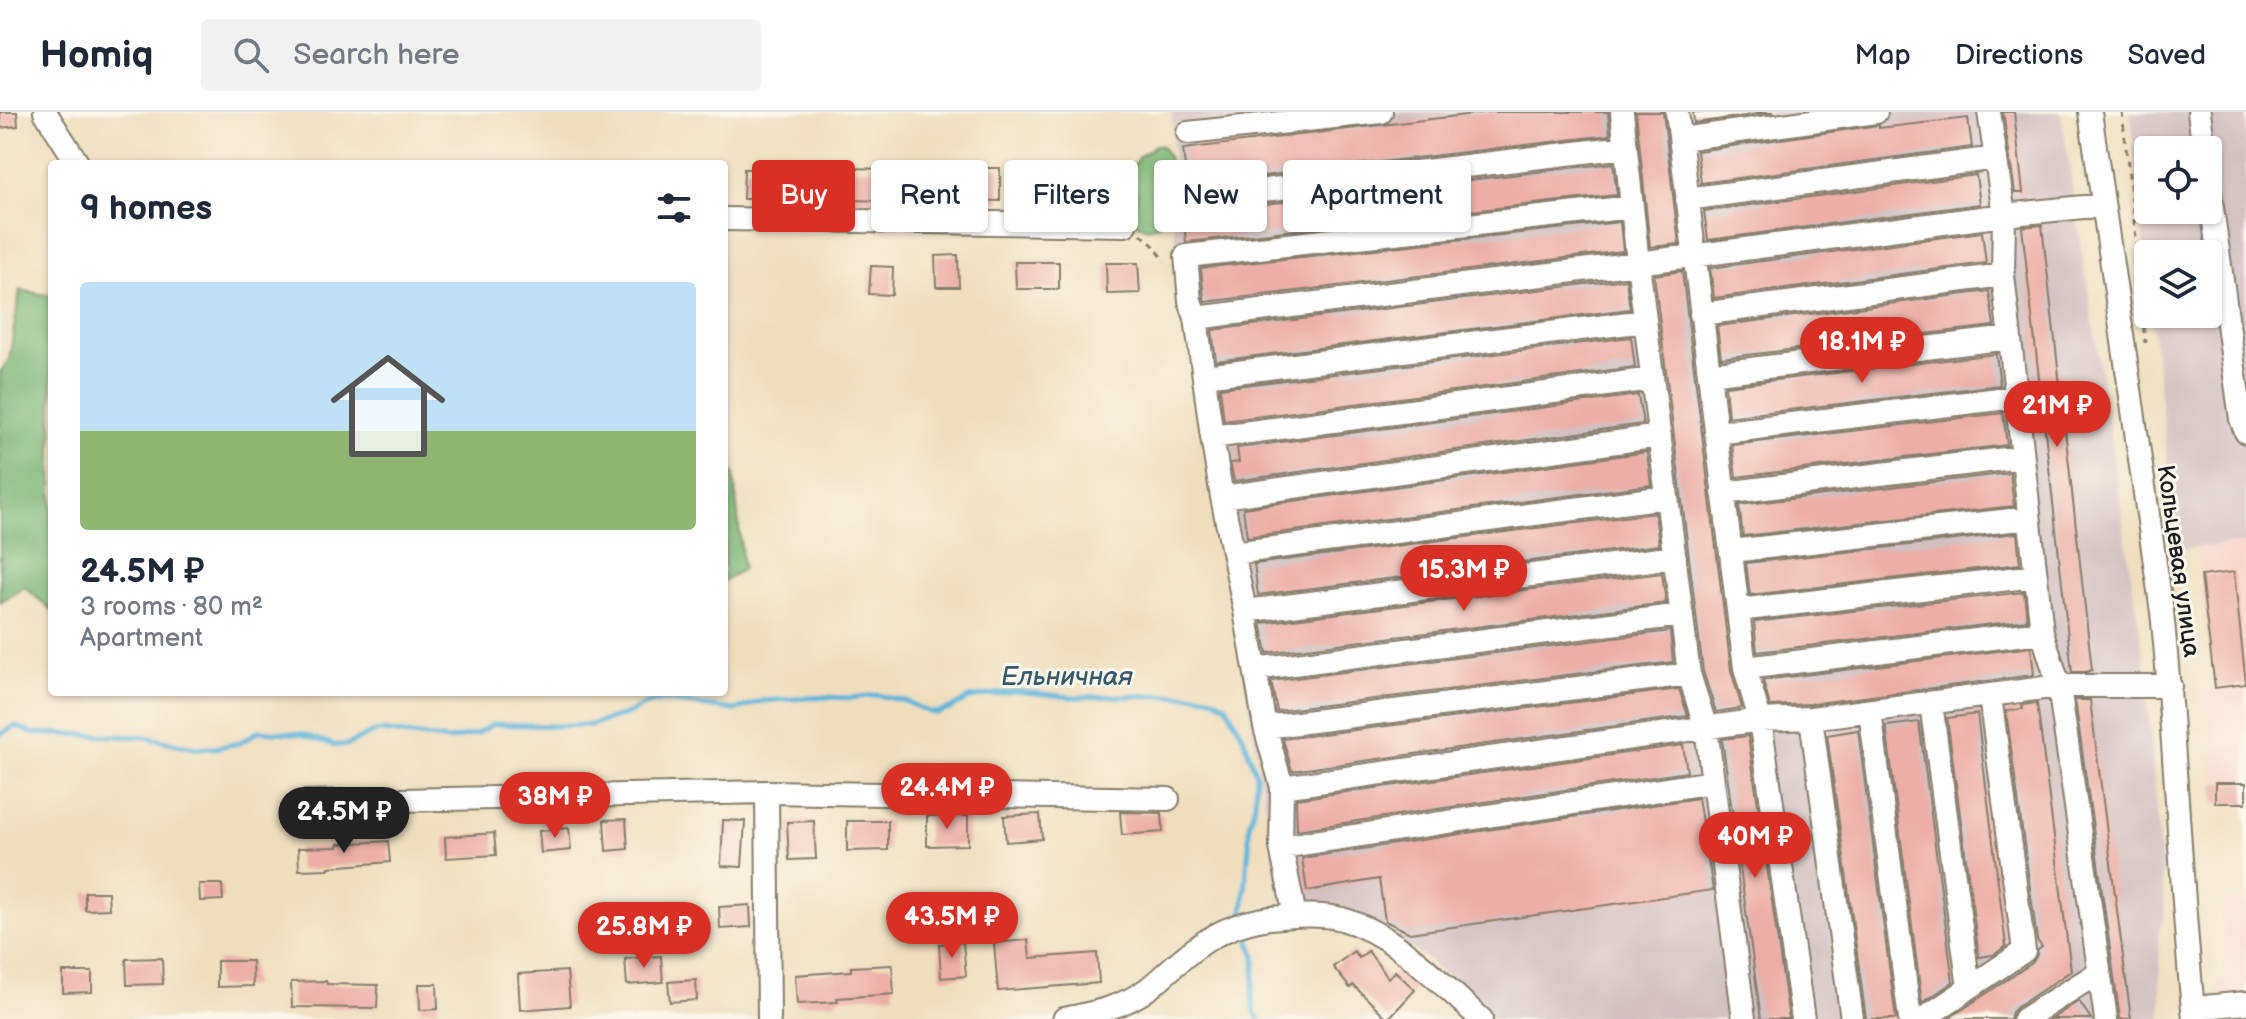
<!DOCTYPE html>
<html lang="en">
<head>
<meta charset="utf-8">
<style>
  :root { --surface:#fff; --page:#f2f2f3; --text:#1f2937; --muted:#747a83; --line:#e0e1e3; --accent:#d93025 }
  body { margin:0; font-family:"Balsamiq Sans",sans-serif; background:var(--page); color:var(--text); height:100vh; display:flex; flex-direction:column; font-size:30px; white-space:nowrap }
  * { box-sizing:border-box; margin:0 }
  p { font-size:26px; color:var(--muted) }
  .icon { flex:none; width:44px; height:44px; fill:none; stroke:currentColor; stroke-width:2; stroke-linecap:round; stroke-linejoin:round }
  .map { position:relative; flex:1; overflow:hidden }
  .details { position:absolute; left:48px; top:48px; width:680px; height:536px; display:flex; flex-direction:column; background:var(--surface); border-radius:8px; box-shadow:0 2px 6px #0004 }
  .details>* { flex:none }
  .top-card { position:absolute; left:752px; top:48px; width:760px; height:72px; display:flex; gap:16px }
  .buttons { position:absolute; left:2134px; top:24px; display:grid; gap:16px }
  .buttons a { display:grid; place-items:center; width:88px; height:88px; border-radius:8px; background:var(--surface); box-shadow:0 2px 6px #0004; font-size:40px }
  .price { position:absolute; translate:-50% -68px; padding:0 18px; border-radius:28px; background:var(--accent); color:#fff; font-size:26px; line-height:52px; filter:drop-shadow(0 2px 4px #0008) }
  .price::after { content:''; position:absolute; left:50%; top:48px; width:24px; height:18px; margin-left:-12px; background:inherit; clip-path:polygon(0 0,100% 0,50% 100%) }
  .price.current { background:#222; color:#fff }
  ul { padding:0; list-style:none }
  li { display:grid; align-content:center; gap:16px; height:424px; padding:0 32px }
  li span { display:grid; place-items:center; height:248px; border-radius:8px; color:#555 }
  li>.icon { margin-inline-start:auto }
  span .icon { width:144px; height:144px; fill:#fffc; stroke-width:1 }
  li b { font-size:34px }
  h2 { display:flex; justify-content:space-between; align-items:center; height:96px; padding:0 32px; font-size:34px }
  .tag { padding:0 28px; border-radius:8px; background:var(--surface); box-shadow:0 2px 6px #0004; font-size:28px; line-height:72px }
  .tag.current { background:var(--accent); color:#fff }
  header { display:flex; align-items:center; gap:48px; box-sizing:border-box; height:112px; padding:0 40px; background:var(--surface); border-bottom:2px solid var(--line) }
  header strong { font-size:38px }
  nav { display:flex; gap:44px; margin-inline-start:auto; font-size:28px }
  .search { width:560px; height:72px; background:var(--page); display:flex; align-items:center; gap:20px; box-sizing:border-box; padding:0 28px; border-radius:8px; color:var(--muted); font-size:30px }
  .map>svg:first-child { display:block }
  .built { fill:#f7d1c9 }
  .industrial { fill:#d2bfc1; fill-rule:evenodd }
  .forest { fill:#7ab473; stroke:#4b6848; stroke-width:2 }
  .lines { fill:none; stroke-linecap:round; stroke-linejoin:round }
  .stream { stroke:#5db3da; stroke-width:5 }
  .building { fill:#ecaea6 }
  .minor-casing { stroke:#867d6c; stroke-width:26 }
  .path { stroke:#867d6c; stroke-width:3; stroke-dasharray:6 6; stroke-linecap:butt }
  .minor { stroke:#fff; stroke-width:22 }
  .labels { text-anchor:middle; stroke-width:6; stroke-linejoin:round; paint-order:stroke }
  .street-label { font-size:24px; fill:#1c1c1c; stroke:#fbf7ec }
  .water-label { font-size:26px; font-style:italic; fill:#365868; stroke:#fbf7ec }
</style>
</head>
<body>
<header>
<strong>Homiq</strong>
<div class="search"><svg class="icon" aria-label="search" viewBox="0 0 24 24"><circle cx="10" cy="10" r="6"/><path d="M15 15l6 6"/></svg>Search here</div>
<nav><a>Map</a><a>Directions</a><a>Saved</a></nav>
</header>
<div class="map">
<svg width="2246" height="907" viewBox="0 0 2246 907">
  <rect width="100%" height="100%" fill="#fbf7ec"/>
  <filter id="ink" filterUnits="userSpaceOnUse"><feTurbulence type="fractalNoise" baseFrequency=".0125" numOctaves="2"/><feDisplacementMap in="SourceGraphic" scale="16" xChannelSelector="R" yChannelSelector="G"/><feConvolveMatrix kernelMatrix="1 2 1 2 8 2 1 2 1" color-interpolation-filters="sRGB"/></filter>
  <filter id="wash" filterUnits="userSpaceOnUse"><feTurbulence type="fractalNoise" baseFrequency=".006" numOctaves="4" result="noise"/><feDisplacementMap in="SourceGraphic" scale="32" xChannelSelector="R" yChannelSelector="G"/><feGaussianBlur stdDeviation="1.8" result="paint"/><feColorMatrix in="noise" values="0 0 0 0 0 0 0 0 0 0 0 0 0 0 0 0 0 1.4 0 .05"/><feComposite in="paint" operator="in"/></filter>
  <g filter="url(#wash)">
    <rect width="100%" height="100%" fill="#efdebd"/>
    <path class="built" d="M2246 431V671H2215L2204 579 2215 576 2197 435Z
      M2246 787V907H2220L2216 869 2226 868 2221 789Z"/>
    <path class="industrial" d="M1172 0H2061L2145 554 2165 804 2158 821 2162 907H1493L1421 842 1345 798 1280 788 1174 117Z
      M2130 0H2246V431L2178 437 2151 202H2208V142H2148V171ZM2148 38H2208V98H2148Z"/>
    <path class="forest" d="M1155 33 1162 34 1169 47V98L1159 113 1147 116 1113 101 1134 95 1137 83 1130 60 1138 46Z
      M20 178 52 184V499L25 475 0 490V260L9 248Z
      M724 338 734 363 743 457 724 469Z"/>
    <g class="lines">
      <path class="stream" d="M0 622 16 614 32 621 146 625 195 636H214L239 631 259 619 301 622 335 633H347L371 621 381 619 449 628 476 622 494 612 555 614 590 613 628 602 644 593 661 588 735 598 762 589 824 585 851 586 877 583 905 589 929 600 937 601 950 597 969 586 1016 579 1071 585 1198 583 1213 586 1226 593 1243 624 1256 662 1255 692 1249 713V734L1243 801
        M1247 820C1249 828 1253 836 1255 845 1257 864 1246 893 1259 907"/>
    </g>
    <g id="blocks">
      <path class="building" d="M0 0H17L18 14 0 16Z
        M1490 0H1608L1610 23 1187 73 1183 37Z
        M1636 0H1663L1679 132 1650 135Z
        M1693 0H1774L1694 11Z
        M2003 0H2014L2023 81H2015Z
        M1968 6 1972 35 1701 71 1697 39 1879 13V16Z
        M1613 51 1617 83 1186 130 1183 100 1190 101Z
        M850 56 886 57V89L850 88Z
        M958 56H1000V89L958 88Z
        M1064 56 1110 57V88H1065Z
        M744 57H763V87H743Z
        M1976 63 1980 92 1708 128 1704 99Z
        M1620 110 1623 139 1205 190 1204 186 1201 156Z
        M2042 113 2092 558 2086 560H2072L2022 115Z
        M1982 120 1986 151 1714 186 1710 156Z
        M958 143 959 175H936L935 144Z
        M1015 150H1059V177H1016Z
        M1106 151H1138L1140 181 1107 182Z
        M871 154 893 155 892 183 869 182Z
        M1682 159 1731 558 1742 596 1716 600 1703 559 1654 163Z
        M1626 167 1630 197 1216 249 1212 218Z
        M1989 179 1994 214 1721 246 1717 214Z
        M1631 225 1635 255 1224 309 1220 276Z
        M1996 242 2000 273 1728 305 1725 274Z
        M1638 283 1643 312 1234 369 1230 351 1239 350 1237 336Z
        M2003 301 2007 333 1736 365 1732 333Z
        M1647 340 1651 373 1247 425 1243 396Z
        M2010 361 2014 394 1743 424 1739 393Z
        M1655 401 1659 433 1258 483 1254 452Z
        M2017 421 2020 452 1750 483 1746 451Z
        M2234 460 2246 572 2215 576 2201 464Z
        M1662 461 1666 491 1267 541 1261 511Z
        M2024 480 2027 508 1757 540 1754 510Z
        M1670 519 1673 550 1277 599 1271 569Z
        M2031 535 2034 563 1810 592 1770 594 1763 568Z
        M1679 577 1688 604 1292 659 1283 627Z
        M2075 588H2090L2131 907H2120Z
        M2037 591 2071 859 2017 895 2012 900 2010 907H1948L2032 851 2036 845 2038 838 2042 835 2037 828 2006 599 2023 597 2022 593Z
        M1977 602 2006 834 1993 843 1979 845 1947 606Z
        M1919 610 1953 870 1922 891 1886 614Z
        M1858 618 1896 907H1866L1827 623Z
        M1748 624 1789 907H1761L1722 627Z
        M1683 633 1687 660 1297 718 1296 687Z
        M2215 671H2246V691H2215Z
        M1698 686 1713 778 1410 821 1385 809 1379 767 1307 779 1302 746Z
        M1120 700 1162 701 1163 720 1122 723Z
        M1040 702 1042 727 1006 730 1004 704Z
        M927 704H968V733L927 734Z
        M626 707 628 737 606 739 604 708Z
        M723 708 745 709 742 755 721 754Z
        M814 709 816 747 789 748 787 710Z
        M847 709H888V738L847 739Z
        M569 716 571 738 541 741 539 719Z
        M494 721 496 743 446 746 445 725Z
        M388 729 390 750 329 755V757L299 758 298 736 338 735V732Z
        M199 772H222L223 788 200 789Z
        M85 780H108L109 797 85 798Z
        M750 793 751 815 720 817 719 795Z
        M1028 828 1030 846 1097 841 1099 871 998 879 994 831Z
        M963 830 966 864 941 866 939 832Z
        M1354 839 1359 846 1368 839 1388 866 1395 859 1415 878 1388 907 1353 873 1350 876 1333 855Z
        M661 844 663 870 627 873 625 847Z
        M162 846 163 872 127 873 126 847Z
        M217 849H252L253 874 217 875Z
        M892 853 894 882 837 886 838 890 797 892 795 863 851 859V855Z
        M567 859 570 894 520 898 518 862Z
        M63 860H92V880L63 881Z
        M696 868 697 888 670 890 668 870Z
        M326 869 327 872 378 873 377 896 292 895 291 870Z
        M419 872H437L438 897 420 898Z
        M2079 889 2091 907H2051Z"/>
    </g>
  </g>
  <g filter="url(#ink)">
    <use href="#blocks" fill-opacity="0" stroke="#867d6c" stroke-width="2"/>
    <g class="lines">
      <defs>
        <path id="minor" d="M45 0 78 52
          M1622 0 1638 151 1689 562 1706 616 1744 907
          M1677 0 1745 556 1760 608 1803 907
          M1989 0 2004 103 2003 163 2042 520 2059 574 2106 907
          M2090 0 2162 500C2176 635 2180 772 2194 907
          M2199 0 2204 38
          M1188 21 1381 0
          M1681 27 1876 0
          M2208 66 2241 307 2246 320
          M1188 87 1626 35
          M1687 87 1996 46
          M724 107 1125 113
          M1701 202 2003 163
          M1196 206 1638 151 2004 103 2103 93
          M1709 262 2009 226
          M1205 264 1645 209
          M1716 321 2016 285
          M1212 325 1652 267
          M1723 381 2022 345
          M1222 385 1660 324
          M1731 439 2029 406
          M1234 441 1667 385
          M1738 498 2036 464
          M1245 499 1675 445
          M1745 556 2042 520
          M1255 557 1682 503
          M1931 591 1969 876
          M1870 599 1910 907
          M1811 606 1852 907
          M1265 615 1689 562
          M1282 675 1760 608 1811 606 2059 574H2170
          M767 680 769 907
          M306 690 767 680 1168 687
          M1281 735 1713 670
          M1295 804 1281 735 1282 675 1265 615 1245 499 1222 385 1212 325 1196 206 1190 189 1186 144 1632 95
          M2193 896 2246 891
          M1064 907C1094 901 1124 895 1149 876 1165 863 1179 848 1196 836 1221 817 1250 807 1281 805 1301 803 1323 802 1342 807 1397 823 1439 870 1481 907
          M1923 907 2024 839 1990 584
          M2024 907 2098 861"/>
      </defs>
      <use href="#minor" class="minor-casing"/>
      <path class="path" d="M2122 0 2137 135 2145 231
        M1141 122 1153 133 1165 149"/>
      <use href="#minor" class="minor"/>
    </g>
  </g>
  <g class="labels">
    <g class="street-label">
      <text transform="translate(2179 449) rotate(82)" y="8">Кольцевая улица</text>
    </g>
    <g class="water-label">
      <text x="1067" y="573">Ельничная</text>
    </g>
  </g>
</svg>
<div class="buttons">
<a><svg class="icon" aria-label="locate" viewBox="0 0 24 24"><circle cx="12" cy="12" r="6"/><path d="M12 2v4M12 18v4M2 12h4M18 12h4"/></svg></a>
<a><svg class="icon" aria-label="layers" viewBox="0 0 24 24"><path d="M12 4l9 5-9 5-9-5zM3 14l9 5 9-5"/></svg></a>
</div>
<b class="price" style="left:1862px;top:273px">18.1M ₽</b>
<b class="price" style="left:2057px;top:337px">21M ₽</b>
<b class="price" style="left:1464px;top:501px">15.3M ₽</b>
<b class="price" style="left:947px;top:719px">24.4M ₽</b>
<b class="price" style="left:555px;top:728px">38M ₽</b>
<b class="price current" style="left:344px;top:743px">24.5M ₽</b>
<b class="price" style="left:1755px;top:768px">40M ₽</b>
<b class="price" style="left:952px;top:848px">43.5M ₽</b>
<b class="price" style="left:644px;top:858px">25.8M ₽</b>
<div class="top-card">
<a class="tag current">Buy</a>
<a class="tag">Rent</a>
<a class="tag">Filters</a>
<a class="tag">New</a>
<a class="tag">Apartment</a>
</div>
<section class="details">
<h2>9 homes<svg class="icon" aria-label="filters" viewBox="0 0 24 24"><path d="M4 7h16M4 17h16"/><circle cx="9" cy="7" r="2"/><circle cx="15" cy="17" r="2"/></svg></h2>
<ul>
<li><span style="background:linear-gradient(#bfe0f5 60%,#8fb573 0)"><svg class="icon" aria-label="home" viewBox="0 0 24 24"><path d="M3 11l9-7 9 7M6 9v11h12V9"/></svg></span><div><b>24.5M ₽</b><p>3 rooms · 80 m²</p><p>Apartment</p></div></li>
</ul>
</section>
</div>
</body>
</html>
